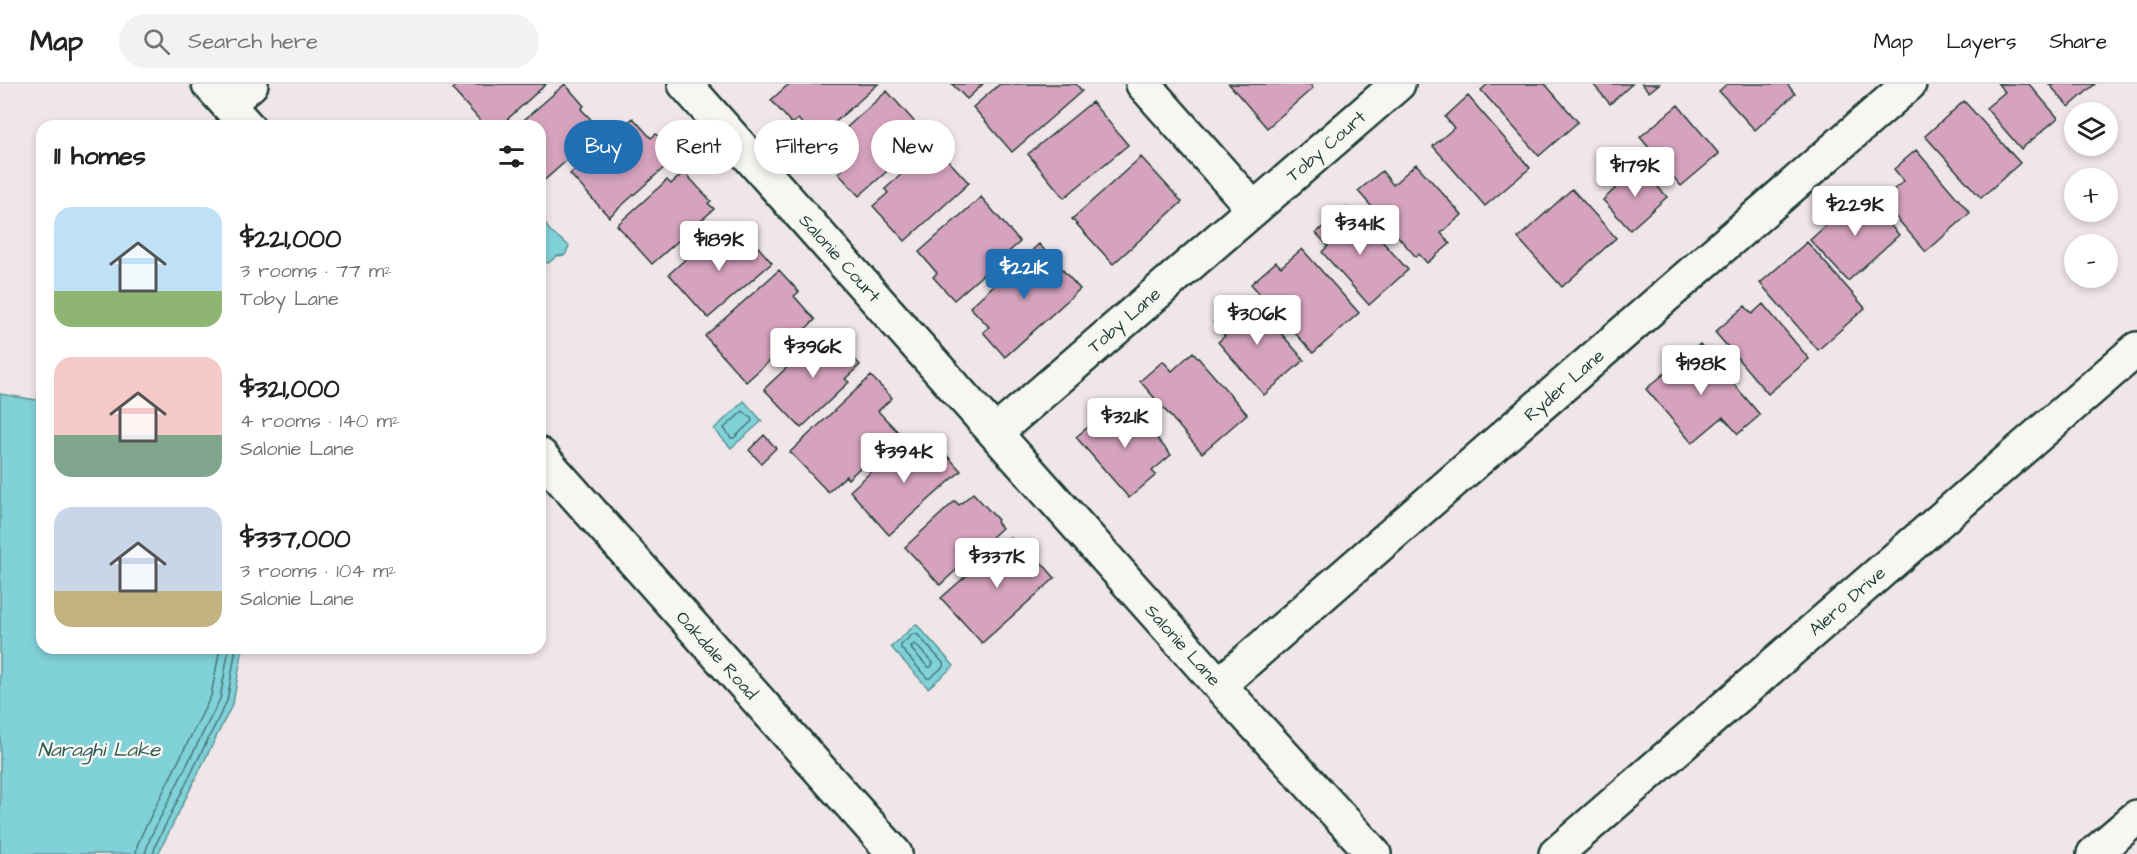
<!DOCTYPE html>
<html lang="en">
<head>
<meta charset="utf-8">
<style>
  :root { --surface:#fff; --page:#f2f2f2; --text:#222; --muted:#767676; --line:#e0e0e0; --accent:#1f6fb2 }
  body { margin:0; font-family:"Architects Daughter",sans-serif; background:var(--page); color:var(--text); height:100vh; display:flex; flex-direction:column; font-size:22px; white-space:nowrap }
  * { box-sizing:border-box; margin:0 }
  p { font-size:20px; color:var(--muted) }
  .icon { flex:none; width:33px; height:33px; fill:none; stroke:currentColor; stroke-width:2; stroke-linecap:round; stroke-linejoin:round }
  .map { position:relative; flex:1; overflow:hidden }
  .drawer { position:absolute; left:36px; top:36px; width:510px; height:534px; display:flex; flex-direction:column; background:var(--surface); border-radius:18px; box-shadow:0 3px 9px #0003 }
  .drawer>* { flex:none }
  .guide { position:absolute; left:564px; top:36px; width:570px; height:54px; display:flex; gap:12px }
  .buttons { position:absolute; left:2064px; top:18px; display:grid; gap:12px }
  .buttons a { display:grid; place-items:center; width:54px; height:54px; border-radius:50%; background:var(--surface); box-shadow:0 3px 9px #0003; font-size:30px }
  .price { position:absolute; translate:-50% -51px; padding:0 14px; border-radius:6px; background:#fff; color:#222; font-size:20px; line-height:39px; filter:drop-shadow(0 2px 3px #0008) }
  .price::after { content:''; position:absolute; left:50%; top:36px; width:18px; height:14px; margin-left:-9px; background:inherit; clip-path:polygon(0 0,100% 0,50% 100%) }
  .price.on { background:var(--accent); color:#fff }
  ul { padding:0; list-style:none }
  li { display:flex; align-items:center; gap:18px; height:150px; padding:0 18px }
  li span { display:grid; place-items:center; flex:none; width:168px; height:120px; border-radius:18px; color:#555 }
  li>.icon { margin-inline-start:auto }
  span .icon { width:72px; height:72px; fill:#fffc; stroke-width:1 }
  li b { font-size:26px }
  h2 { display:flex; justify-content:space-between; align-items:center; height:72px; padding:0 18px; font-size:26px }
  .pill { padding:0 21px; border-radius:27px; background:var(--surface); box-shadow:0 3px 9px #0003; font-size:21px; line-height:54px }
  .pill.on { background:var(--accent); color:#fff }
  header { display:flex; align-items:center; gap:36px; box-sizing:border-box; height:84px; padding:0 30px; background:var(--surface); border-bottom:2px solid var(--line) }
  header strong { font-size:28px }
  nav { display:flex; gap:33px; margin-inline-start:auto; font-size:21px }
  .search { width:420px; height:54px; background:var(--page); display:flex; align-items:center; gap:15px; box-sizing:border-box; padding:0 21px; border-radius:33px; color:var(--muted); font-size:22px }
  .map>svg:first-child { display:block }
  .water { fill:#80d1d8; stroke:#599696; stroke-width:1.5 }
  .lines { fill:none; stroke-linecap:round; stroke-linejoin:round }
  .shore { stroke:#467876; stroke-width:1.5 }
  .building { fill:#d6a3be; stroke:#1f3d34; stroke-width:1.5 }
  .street-casing { stroke:#1f3d34; stroke-width:38 }
  .secondary-casing { stroke:#1f3d34; stroke-width:38 }
  .street { stroke:#f6f6f2; stroke-width:33 }
  .secondary { stroke:#f6f6f2; stroke-width:33 }
  .labels { text-anchor:middle; stroke-width:5; stroke-linejoin:round; paint-order:stroke }
  .street-label { font-size:18px; fill:#1f3d34; stroke:#f6f6f2 }
  .water-label { font-size:20px; font-style:italic; fill:#325b55; stroke:#f6f6f2 }
</style>
</head>
<body>
<header>
<strong>Map</strong>
<div class="search"><svg class="icon" aria-label="search" viewBox="0 0 24 24"><circle cx="10" cy="10" r="6"/><path d="M15 15l6 6"/></svg>Search here</div>
<nav><a>Map</a><a>Layers</a><a>Share</a></nav>
</header>
<div class="map">
<svg width="2137" height="770" viewBox="0 0 2137 770">
  <rect width="100%" height="100%" fill="#f0e5e8"/>
  <filter id="ink" filterUnits="userSpaceOnUse"><feTurbulence type="fractalNoise" baseFrequency=".0167" numOctaves="2"/><feDisplacementMap in="SourceGraphic" scale="12" xChannelSelector="R" yChannelSelector="G"/><feConvolveMatrix kernelMatrix="1 2 1 2 8 2 1 2 1" color-interpolation-filters="sRGB"/></filter>
  <g filter="url(#ink)">
    <path class="water" d="M540 134C546 138 547 145 553 150 558 154 563 156 569 162L565 171 557 172 548 179 540 175Z
      M0 310 42 317V564H243L233 619 158 770H0Z
      M744 317 762 337 731 364 714 345Z
      M916 540 954 582 928 604 891 563Z"/>
    <g class="lines">
      <path class="shore" d="M743 327 751 334 752 337 734 354H731L724 344Z
        M913 550H917L944 580 943 583 930 594H927L901 564V561Z
        M915 560 933 579 931 583H928L912 566 911 562Z
        M136 770 137 762 142 750 211 612 220 564
        M145 770 150 754 220 615 229 564
        M153 770 157 758 227 617 236 564"/>
    </g>
    <path class="building" d="M457 0H546L500 42H485L452 5Z
      M565 0 584 22 581 25 601 46 540 100V42H517Z
      M789 0H878L816 55 798 35 792 40 771 16Z
      M952 0H983L967 15Z
      M1000 0H1076L1082 7 1012 68 973 23Z
      M1229 0H1310L1313 4 1267 44Z
      M1488 0H1545L1578 38 1539 72 1481 6Z
      M1593 0H1632L1610 20Z
      M1642 0H1659L1649 8Z
      M1727 0H1787L1795 10 1755 46 1719 7Z
      M1998 0H2029L2058 34 2021 65 1986 24 2005 8Z
      M2049 0H2095L2069 23Z
      M887 7 927 52 859 112 838 89 843 85 824 64Z
      M1468 12 1530 84 1485 122 1433 62 1454 44 1445 33Z
      M1964 17 2020 79 1981 114 1925 52Z
      M1092 18 1128 61 1064 114 1028 70Z
      M1678 21 1719 70 1681 102 1640 53Z
      M633 34 651 54 656 50 676 73 609 133 570 90Z
      M934 61 969 99 905 157 873 122 888 109 885 105Z
      M1916 66 1970 129 1926 168 1881 116 1904 97 1894 85Z
      M1141 73 1182 118 1113 180 1072 135Z
      M1416 80 1462 131 1441 149 1450 160 1427 179 1419 170 1416 173 1358 107 1382 87 1393 101Z
      M1639 82 1667 113 1630 146 1603 116Z
      M684 88 711 117 708 119 714 125 652 180 617 141 667 96 671 100Z
      M1572 105 1616 154 1562 203 1518 154Z
      M1862 109 1899 151 1848 197 1810 156Z
      M981 113 1020 158 954 216 933 193 937 189 919 168Z
      M1345 123 1359 139 1362 135 1408 186 1369 221 1322 168 1328 162 1316 149Z
      M719 145 739 167 752 156 772 179 708 234 669 190Z
      M1807 158 1865 224 1818 266 1760 199Z
      M1039 160 1080 205 1005 273 983 248 989 243 970 223Z
      M1302 165 1359 229 1313 269 1251 200 1276 178 1281 183Z
      M779 186 799 208 794 212 815 236 746 298 705 252Z
      M1242 213 1255 229 1260 225 1304 276 1264 311 1218 258 1225 252 1213 238Z
      M1763 220 1809 275 1768 310 1715 248 1745 222 1752 230Z
      M827 246 860 281 845 295 849 298 801 344 764 305Z
      M1700 260 1760 331 1738 350 1723 333 1692 359 1646 305Z
      M1193 268 1247 330 1202 369 1140 297 1163 277 1172 287Z
      M871 292 892 314 878 327 898 348 848 395 846 392 828 408 790 368Z
      M1127 319 1171 371 1152 387 1156 391 1129 414 1076 353 1093 339 1097 344Z
      M764 351 776 364 761 379 749 366Z
      M910 353 929 374 941 365 961 387 889 451 850 407Z
      M973 409 998 436 997 438 1002 444 940 501 905 463 955 417 959 421Z
      M1010 453 1029 474 1034 470 1055 494 982 559 941 514Z"/>
    <g class="lines">
      <defs>
        <path id="street" d="M685 0 1219 601 1374 770
          M1143 0 1253 124
          M228 20 251 0
          M995 349 1398 0
          M1219 601 1909 0
          M1556 770 2137 265
          M2094 770 2137 733"/>
        <path id="secondary" d="M209 0 247 42
          M540 371 895 770"/>
      </defs>
      <use href="#street" class="street-casing"/>
      <use href="#secondary" class="secondary-casing"/>
      <use href="#street" class="street"/>
      <use href="#secondary" class="secondary"/>
    </g>
  </g>
  <g class="labels">
    <g class="street-label">
      <text transform="translate(1326 62) rotate(-41)" y="6">Toby Court</text>
      <text transform="translate(840 174) rotate(48)" y="6">Salonie Court</text>
      <text transform="translate(1124 236) rotate(-41)" y="6">Toby Lane</text>
      <text transform="translate(1564 301) rotate(-41)" y="6">Ryder Lane</text>
      <text transform="translate(1847 517) rotate(-41)" y="6">Alero Drive</text>
      <text transform="translate(1183 561) rotate(48)" y="6">Salonie Lane</text>
      <text transform="translate(717 571) rotate(48)" y="6">Oakdale Road</text>
    </g>
    <g class="water-label">
      <text x="99" y="672">Naraghi Lake</text>
    </g>
  </g>
</svg>
<div class="buttons">
<a><svg class="icon" aria-label="layers" viewBox="0 0 24 24"><path d="M12 4l9 5-9 5-9-5zM3 14l9 5 9-5"/></svg></a>
<a>+</a>
<a>−</a>
</div>
<b class="price" style="left:1635px;top:114px">$179K</b>
<b class="price" style="left:1855px;top:153px">$229K</b>
<b class="price" style="left:1360px;top:172px">$341K</b>
<b class="price" style="left:719px;top:188px">$189K</b>
<b class="price on" style="left:1024px;top:216px">$221K</b>
<b class="price" style="left:1257px;top:262px">$306K</b>
<b class="price" style="left:813px;top:295px">$396K</b>
<b class="price" style="left:1701px;top:312px">$198K</b>
<b class="price" style="left:1125px;top:365px">$321K</b>
<b class="price" style="left:904px;top:400px">$394K</b>
<b class="price" style="left:997px;top:505px">$337K</b>
<div class="guide">
<a class="pill on">Buy</a>
<a class="pill">Rent</a>
<a class="pill">Filters</a>
<a class="pill">New</a>
</div>
<section class="drawer">
<h2>11 homes<svg class="icon" aria-label="filters" viewBox="0 0 24 24"><path d="M4 7h16M4 17h16"/><circle cx="9" cy="7" r="2"/><circle cx="15" cy="17" r="2"/></svg></h2>
<ul>
<li><span style="background:linear-gradient(#bfe0f5 70%,#8fb573 0)"><svg class="icon" aria-label="home" viewBox="0 0 24 24"><path d="M3 11l9-7 9 7M6 9v11h12V9"/></svg></span><div><b>$221,000</b><p>3 rooms · 77 m²</p><p>Toby Lane</p></div></li>
<li><span style="background:linear-gradient(#f6c9c9 65%,#7fa58c 0)"><svg class="icon" aria-label="home" viewBox="0 0 24 24"><path d="M3 11l9-7 9 7M6 9v11h12V9"/></svg></span><div><b>$321,000</b><p>4 rooms · 140 m²</p><p>Salonie Lane</p></div></li>
<li><span style="background:linear-gradient(#c9d6e8 70%,#c2b280 0)"><svg class="icon" aria-label="home" viewBox="0 0 24 24"><path d="M3 11l9-7 9 7M6 9v11h12V9"/></svg></span><div><b>$337,000</b><p>3 rooms · 104 m²</p><p>Salonie Lane</p></div></li>
</ul>
</section>
</div>
</body>
</html>
